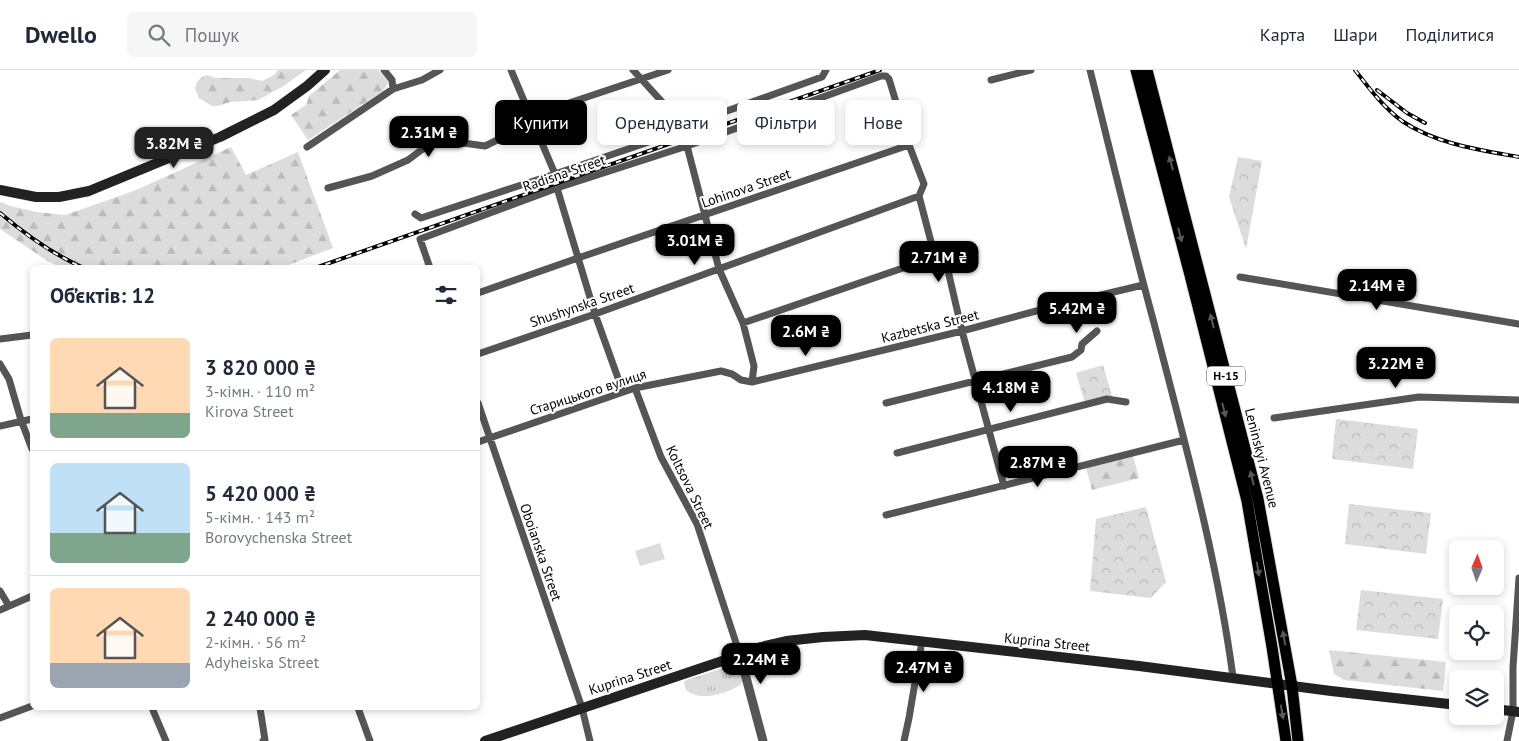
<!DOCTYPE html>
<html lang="uk">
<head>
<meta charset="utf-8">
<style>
  :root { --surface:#fff; --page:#f6f6f7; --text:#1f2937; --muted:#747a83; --line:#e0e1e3; --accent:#000 }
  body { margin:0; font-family:"PT Sans",sans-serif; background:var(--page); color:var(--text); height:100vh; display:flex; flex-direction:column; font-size:19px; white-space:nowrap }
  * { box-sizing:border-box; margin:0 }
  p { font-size:16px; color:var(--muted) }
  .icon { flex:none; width:28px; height:28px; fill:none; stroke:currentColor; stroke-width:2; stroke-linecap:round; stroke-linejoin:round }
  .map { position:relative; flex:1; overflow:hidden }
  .drawer { position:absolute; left:30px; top:195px; width:450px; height:445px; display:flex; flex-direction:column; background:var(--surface); border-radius:8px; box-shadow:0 2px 8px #0003 }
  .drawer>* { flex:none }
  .top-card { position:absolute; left:495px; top:30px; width:475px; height:45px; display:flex; gap:10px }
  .needle { width:32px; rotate:2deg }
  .fabs { position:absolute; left:1449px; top:470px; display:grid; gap:10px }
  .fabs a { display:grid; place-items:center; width:55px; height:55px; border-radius:8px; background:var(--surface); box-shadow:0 2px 8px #0003; font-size:25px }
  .price { position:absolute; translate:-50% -42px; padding:0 11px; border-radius:10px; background:var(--accent); color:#fff; font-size:16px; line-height:32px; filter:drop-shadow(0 1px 2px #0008) }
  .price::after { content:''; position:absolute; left:50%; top:30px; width:15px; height:11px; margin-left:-8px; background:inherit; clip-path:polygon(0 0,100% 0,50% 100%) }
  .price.selected { background:#222; color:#fff }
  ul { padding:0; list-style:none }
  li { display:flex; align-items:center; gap:15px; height:125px; padding:0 20px }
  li+li { border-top:1px solid var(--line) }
  li span { display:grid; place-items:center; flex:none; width:140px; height:100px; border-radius:8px; color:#555 }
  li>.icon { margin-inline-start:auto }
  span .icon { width:60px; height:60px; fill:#fffc; stroke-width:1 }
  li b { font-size:21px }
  h2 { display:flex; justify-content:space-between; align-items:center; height:60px; padding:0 20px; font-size:21px }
  .tag { padding:0 18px; border-radius:8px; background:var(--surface); box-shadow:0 2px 8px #0003; font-size:18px; line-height:45px }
  .tag.selected { background:var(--accent); color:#fff }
  header { display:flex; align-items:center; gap:30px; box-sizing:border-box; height:70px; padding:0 25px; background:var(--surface); border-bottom:1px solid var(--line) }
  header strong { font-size:24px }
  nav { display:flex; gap:28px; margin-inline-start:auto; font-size:18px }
  .search { width:350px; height:45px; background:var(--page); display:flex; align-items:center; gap:12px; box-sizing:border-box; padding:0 18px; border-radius:8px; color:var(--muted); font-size:19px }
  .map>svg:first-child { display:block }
  .grass { fill:url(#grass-tufts) }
  .forest { fill:url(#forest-firs) }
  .park { fill:url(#park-crowns) }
  .garden { fill:#dcdcdc }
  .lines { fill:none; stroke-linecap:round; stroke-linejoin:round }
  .primary-casing { stroke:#dbdbdb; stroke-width:13 }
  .minor { stroke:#555; stroke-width:7 }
  .tertiary { stroke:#555; stroke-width:9 }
  .secondary { stroke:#222; stroke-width:10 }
  .primary { stroke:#000; stroke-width:11 }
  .rail-casing { stroke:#000; stroke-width:4 }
  .rail { stroke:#fff; stroke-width:2; stroke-dasharray:5.5; stroke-linecap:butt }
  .oneway { fill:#595959 }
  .labels { text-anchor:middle; stroke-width:4; stroke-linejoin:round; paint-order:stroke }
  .shield { fill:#fff; stroke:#4c4c4c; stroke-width:1 }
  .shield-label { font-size:12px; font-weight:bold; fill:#000 }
  .street-label { font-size:14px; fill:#000; stroke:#fff }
</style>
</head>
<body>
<header>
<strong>Dwello</strong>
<div class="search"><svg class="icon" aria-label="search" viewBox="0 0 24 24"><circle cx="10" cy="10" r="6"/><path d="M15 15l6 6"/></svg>Пошук</div>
<nav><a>Карта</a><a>Шари</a><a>Поділитися</a></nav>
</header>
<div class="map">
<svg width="1519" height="671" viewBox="0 0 1519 671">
  <defs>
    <pattern id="grass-tufts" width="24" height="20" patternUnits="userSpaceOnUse" patternTransform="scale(1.25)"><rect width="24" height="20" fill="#dcdcdc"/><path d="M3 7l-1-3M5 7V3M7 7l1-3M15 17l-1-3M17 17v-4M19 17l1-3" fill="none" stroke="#bbb"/></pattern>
    <pattern id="forest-firs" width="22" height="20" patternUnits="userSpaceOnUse" patternTransform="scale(1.25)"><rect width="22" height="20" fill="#dcdcdc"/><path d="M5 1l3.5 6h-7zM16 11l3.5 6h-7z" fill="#bbb"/></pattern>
    <pattern id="park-crowns" width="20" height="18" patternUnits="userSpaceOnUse" patternTransform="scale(1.25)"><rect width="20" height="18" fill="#dcdcdc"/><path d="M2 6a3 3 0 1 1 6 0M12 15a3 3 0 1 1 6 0" fill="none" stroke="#bbb"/></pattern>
  </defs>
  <rect width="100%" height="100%" fill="#fff"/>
  <path class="grass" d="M730 596 741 602C741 603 743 608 743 609 743 614 738 616 735 618 721 625 699 631 686 620L684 613 686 610Z"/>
  <path class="forest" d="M278 0H306L282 17 258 30 230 32 218 36H212L199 28 195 19 197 12 202 7 207 5 210 6 215 8H248L262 11 274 5Z
    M340 0H378L389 12 383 21 308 70 291 45 306 35 309 26Z
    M231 77 246 105 298 82 333 178 283 197H60L46 190 0 159V132L10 136 37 142 65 145 134 121Z
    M1133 386 1139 408 1092 420 1086 398Z
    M1329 580 1446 592 1443 621 1344 610 1334 604Z"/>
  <path class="park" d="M1238 87 1262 91 1246 179 1229 127Z
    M1103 295 1112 326 1085 333 1076 303Z
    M1336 349 1418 359 1413 399 1332 389Z
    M1349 434 1431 443 1426 484 1345 474Z
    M1146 437 1166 512 1151 528 1090 521 1096 449Z
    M1361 520 1443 529 1438 569 1356 560Z"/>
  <path class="garden" d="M660 473 665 489 640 496 635 481Z"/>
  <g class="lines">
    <defs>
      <path id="primary" d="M1136 0 1190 205 1247 431 1272 577 1286 671
        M1147 0 1258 429 1292 616 1298 671"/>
    </defs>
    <use href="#primary" class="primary-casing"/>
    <path class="minor" d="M384 0 392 10 393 19
      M511 0 555 104
      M633 0 684 56
      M1090 0C1111 84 1131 169 1154 253 1184 370 1217 487 1233 607
      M991 10 1031 0
      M687 76 719 199 743 253 754 296 752 312
      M307 77 393 19 422 10 440 0
      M560 117 557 118 595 244 623 322
      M328 118 372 106 408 90 428 75 456 72 485 76 526 56 530 46 668 0
      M415 144 421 148 555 104 669 65 682 57 822 7 826 0
      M430 198 420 169 560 117 687 76 881 6H886L889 9 909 75 924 114 919 126 935 187 946 192 962 261 1004 416
      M1240 207 1519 254
      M478 223 578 188 909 75
      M743 253 935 187
      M0 269 32 265
      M478 284 595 244 919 126
      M0 294 9 309 21 350 32 379
      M635 318 661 387 697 454 740 585
      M478 333 582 638 590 671
      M886 333 1072 287 1081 280 1082 274 1097 261
      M1274 348 1419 327 1519 330
      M0 356 32 349
      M478 372 635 318 721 301 732 304 741 310 752 312 962 261 1055 236 1143 215
      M897 383 1107 329 1126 332
      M886 445 1184 370
      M0 521 9 536
      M0 540 32 526
      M152 638 166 671
      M260 638 265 670 263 671
      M358 638 370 671
      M0 648 32 636
      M904 671 909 648 922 571
      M1507 671 1513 641V597L1519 508"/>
    <path class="tertiary" d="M740 585 763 671"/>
    <path class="secondary" d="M0 120 36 127H59L89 121 220 67 274 40 307 16 325 0
      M1495 639 1519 642
      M485 671 740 585 761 577 786 571 823 567 865 565 1139 596 1331 621 1458 635"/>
    <use href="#primary" class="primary"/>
    <defs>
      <path id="rail" d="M1355 0C1369 18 1383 37 1402 51 1436 74 1480 80 1519 87
        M1377 20 1407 43 1425 53
        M0 143C26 165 52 184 84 198
        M315 198 880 0"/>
    </defs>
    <use href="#rail" class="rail-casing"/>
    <use href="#rail" class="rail"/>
  </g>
  <defs><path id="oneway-solid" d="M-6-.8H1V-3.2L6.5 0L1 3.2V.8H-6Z" transform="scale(1.25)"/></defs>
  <g class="oneway">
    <use href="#oneway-solid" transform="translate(1171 93) rotate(-105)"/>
    <use href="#oneway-solid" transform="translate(1180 165) rotate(75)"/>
    <use href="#oneway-solid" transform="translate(1212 251) rotate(-104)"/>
    <use href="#oneway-solid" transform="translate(1224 340) rotate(76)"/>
    <use href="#oneway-solid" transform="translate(1252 408) rotate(-104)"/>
    <use href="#oneway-solid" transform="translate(1258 499) rotate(80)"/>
    <use href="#oneway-solid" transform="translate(1284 568) rotate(-100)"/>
    <use href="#oneway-solid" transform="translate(1282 642) rotate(81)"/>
  </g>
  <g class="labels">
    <rect class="shield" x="1207" y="296.5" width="38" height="19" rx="4"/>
    <g class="shield-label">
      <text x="1226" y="310">Н-15</text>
    </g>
    <g class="street-label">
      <text transform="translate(564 103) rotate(-19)" y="5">Radisna Street</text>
      <text transform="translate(746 118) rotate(-19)" y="5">Lohinova Street</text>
      <text transform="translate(582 235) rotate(-19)" y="5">Shushynska Street</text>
      <text transform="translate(930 256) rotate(-14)" y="5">Kazbetska Street</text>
      <text transform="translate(588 322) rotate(-18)" y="5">Старицького вулиця</text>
      <text transform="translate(1262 388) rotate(76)" y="5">Leninskyi Avenue</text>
      <text transform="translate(690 417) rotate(64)" y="5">Koltsova Street</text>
      <text transform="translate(541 482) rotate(71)" y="5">Oboianska Street</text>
      <text transform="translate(1047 572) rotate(6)" y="5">Kuprina Street</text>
      <text transform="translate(630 607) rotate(-18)" y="5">Kuprina Street</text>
    </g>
  </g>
</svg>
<div class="fabs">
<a><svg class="needle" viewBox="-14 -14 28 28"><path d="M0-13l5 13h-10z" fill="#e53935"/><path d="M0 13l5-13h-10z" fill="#747a83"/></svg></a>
<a><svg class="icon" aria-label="locate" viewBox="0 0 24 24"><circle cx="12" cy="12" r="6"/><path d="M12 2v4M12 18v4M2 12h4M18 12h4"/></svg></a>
<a><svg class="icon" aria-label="layers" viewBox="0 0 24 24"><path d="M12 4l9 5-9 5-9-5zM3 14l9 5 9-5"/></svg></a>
</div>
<b class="price" style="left:429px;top:88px">2.31M ₴</b>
<b class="price selected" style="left:174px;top:99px">3.82M ₴</b>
<b class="price" style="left:695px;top:196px">3.01M ₴</b>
<b class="price" style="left:939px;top:213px">2.71M ₴</b>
<b class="price" style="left:1377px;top:241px">2.14M ₴</b>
<b class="price" style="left:1077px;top:264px">5.42M ₴</b>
<b class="price" style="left:806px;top:287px">2.6M ₴</b>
<b class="price" style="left:1396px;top:319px">3.22M ₴</b>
<b class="price" style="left:1011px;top:343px">4.18M ₴</b>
<b class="price" style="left:1038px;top:418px">2.87M ₴</b>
<b class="price" style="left:761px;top:615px">2.24M ₴</b>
<b class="price" style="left:924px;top:623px">2.47M ₴</b>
<div class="top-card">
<a class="tag selected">Купити</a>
<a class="tag">Орендувати</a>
<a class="tag">Фільтри</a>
<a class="tag">Нове</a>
</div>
<section class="drawer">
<h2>Об’єктів: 12<svg class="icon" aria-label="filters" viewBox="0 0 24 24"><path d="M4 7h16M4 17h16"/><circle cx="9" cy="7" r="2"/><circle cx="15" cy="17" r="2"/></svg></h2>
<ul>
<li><span style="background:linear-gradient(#ffd9b3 75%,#7fa58c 0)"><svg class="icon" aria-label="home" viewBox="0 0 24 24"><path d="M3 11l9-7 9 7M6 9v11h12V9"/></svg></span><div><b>3 820 000 ₴</b><p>3-кімн. · 110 m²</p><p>Kirova Street</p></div></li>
<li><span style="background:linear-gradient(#bfe0f5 70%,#7fa58c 0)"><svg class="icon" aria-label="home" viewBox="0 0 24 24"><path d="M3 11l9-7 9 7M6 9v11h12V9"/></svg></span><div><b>5 420 000 ₴</b><p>5-кімн. · 143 m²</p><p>Borovychenska Street</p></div></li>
<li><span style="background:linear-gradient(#ffd9b3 75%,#9aa5b1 0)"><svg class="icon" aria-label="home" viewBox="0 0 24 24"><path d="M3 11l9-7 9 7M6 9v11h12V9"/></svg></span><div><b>2 240 000 ₴</b><p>2-кімн. · 56 m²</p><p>Adyheiska Street</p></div></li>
</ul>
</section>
</div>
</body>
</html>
